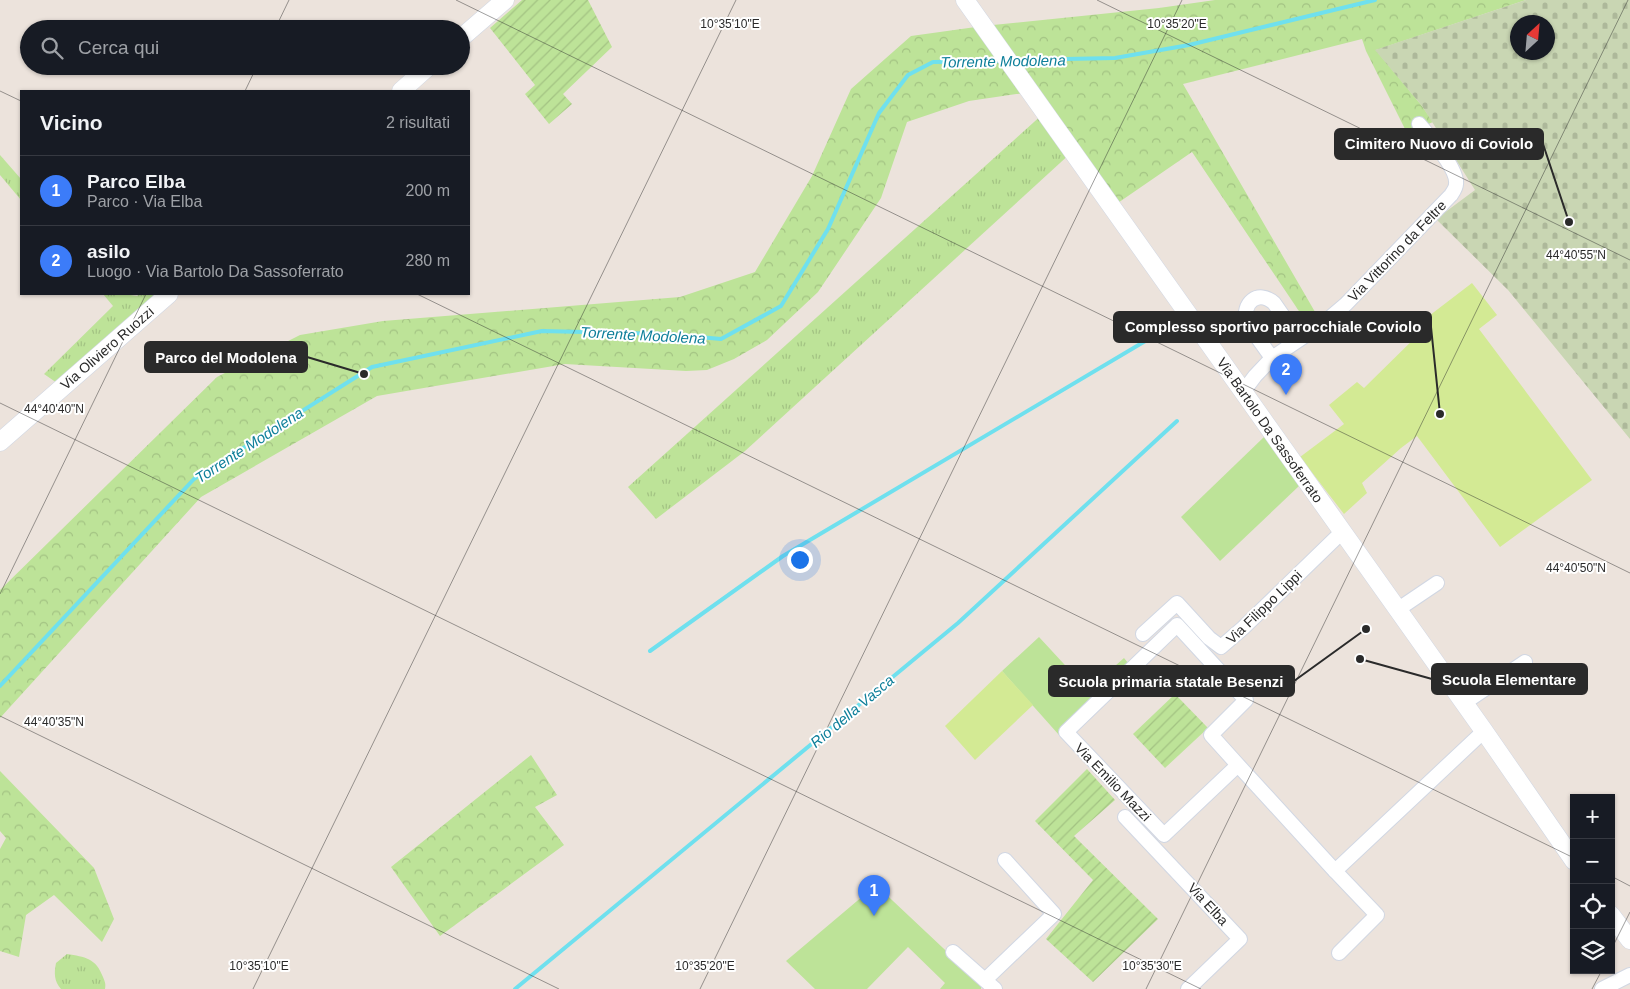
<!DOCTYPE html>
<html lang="it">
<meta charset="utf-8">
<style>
:root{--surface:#171b24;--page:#242831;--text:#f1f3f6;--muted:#9ea1a6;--line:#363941;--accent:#3c7cf9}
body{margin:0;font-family:Helvetica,sans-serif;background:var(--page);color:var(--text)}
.controls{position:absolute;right:15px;bottom:15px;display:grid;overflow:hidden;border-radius:0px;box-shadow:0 1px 4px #0004}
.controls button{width:45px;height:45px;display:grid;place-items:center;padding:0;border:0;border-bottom:1px solid var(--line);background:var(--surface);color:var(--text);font:25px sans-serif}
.compass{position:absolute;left:1510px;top:15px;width:45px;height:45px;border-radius:50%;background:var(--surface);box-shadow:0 1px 4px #0004;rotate:26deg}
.you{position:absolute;left:799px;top:559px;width:18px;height:18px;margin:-12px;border:4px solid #fff;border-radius:50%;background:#1a73e8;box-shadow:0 0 0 8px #1a73e833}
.badge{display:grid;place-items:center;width:32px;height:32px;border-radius:50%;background:var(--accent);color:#fff;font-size:16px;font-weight:700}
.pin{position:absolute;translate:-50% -41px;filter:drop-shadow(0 1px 2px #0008)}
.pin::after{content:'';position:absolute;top:26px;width:18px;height:15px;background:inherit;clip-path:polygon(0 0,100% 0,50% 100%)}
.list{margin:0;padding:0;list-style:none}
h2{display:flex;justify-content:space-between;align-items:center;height:65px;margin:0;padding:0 20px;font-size:21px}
h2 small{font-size:16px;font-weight:400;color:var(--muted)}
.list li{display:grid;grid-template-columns:32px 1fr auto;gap:15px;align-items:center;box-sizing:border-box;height:70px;padding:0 20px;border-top:1px solid var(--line)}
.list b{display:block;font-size:19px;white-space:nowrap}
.list p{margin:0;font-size:16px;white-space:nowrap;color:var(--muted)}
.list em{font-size:16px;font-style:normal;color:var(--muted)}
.icon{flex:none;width:28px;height:28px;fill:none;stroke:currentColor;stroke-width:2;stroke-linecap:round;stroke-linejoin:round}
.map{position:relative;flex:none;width:1630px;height:989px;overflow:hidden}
.search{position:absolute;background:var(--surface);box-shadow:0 1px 4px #0004;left:20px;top:20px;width:450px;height:55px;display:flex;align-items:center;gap:12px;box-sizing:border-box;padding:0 18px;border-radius:28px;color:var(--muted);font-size:19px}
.panel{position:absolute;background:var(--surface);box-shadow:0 1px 4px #0004;left:20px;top:90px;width:450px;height:205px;border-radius:0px}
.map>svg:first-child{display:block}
.grass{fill:url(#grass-tufts)}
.forest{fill:url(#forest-crowns)}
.cemetery{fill:url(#cemetery-stones);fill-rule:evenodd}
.park{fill:#bde398}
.garden{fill:url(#garden-furrows)}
.pitch{fill:#d3ea94}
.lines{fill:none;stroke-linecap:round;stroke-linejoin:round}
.stream{stroke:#6fe0ee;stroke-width:4}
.minor-casing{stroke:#d1d7e3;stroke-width:16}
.tertiary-casing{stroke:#d1d7e3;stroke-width:19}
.minor{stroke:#fff;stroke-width:14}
.tertiary{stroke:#fff;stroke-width:18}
.ticks{fill:none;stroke:#2a2a2a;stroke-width:1;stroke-opacity:0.45}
.labels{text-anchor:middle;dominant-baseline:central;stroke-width:4;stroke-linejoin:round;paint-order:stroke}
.street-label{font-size:14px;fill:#2a2a2a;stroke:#fff}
.water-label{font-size:15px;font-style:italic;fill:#0e7f9a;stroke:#fff}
.ticks-label{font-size:12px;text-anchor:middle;fill:#2a2a2a;stroke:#fff;stroke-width:4;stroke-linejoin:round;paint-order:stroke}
.leader{fill:none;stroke:#2a2a2a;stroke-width:2}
.callout-dot{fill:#2a2a2a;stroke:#fff;stroke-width:2}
.callout{fill:#2a2a2a;stroke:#2a2a2a;stroke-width:2}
.callout-label{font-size:15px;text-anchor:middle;font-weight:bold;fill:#fff}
</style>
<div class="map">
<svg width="1630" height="989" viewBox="0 0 1630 989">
<defs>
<pattern id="grass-tufts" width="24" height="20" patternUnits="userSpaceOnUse" patternTransform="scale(1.25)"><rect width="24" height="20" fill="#bde398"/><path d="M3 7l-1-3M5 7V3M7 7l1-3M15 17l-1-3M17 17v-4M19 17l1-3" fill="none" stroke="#a3c383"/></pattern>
<pattern id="forest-crowns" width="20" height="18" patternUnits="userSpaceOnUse" patternTransform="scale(1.25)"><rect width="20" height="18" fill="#bde398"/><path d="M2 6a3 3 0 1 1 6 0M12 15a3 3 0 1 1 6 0" fill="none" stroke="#a3c383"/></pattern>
<pattern id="cemetery-stones" width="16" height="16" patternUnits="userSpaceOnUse" patternTransform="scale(1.25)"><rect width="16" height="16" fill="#c9d6b3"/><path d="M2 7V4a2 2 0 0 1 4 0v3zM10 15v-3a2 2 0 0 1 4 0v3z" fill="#adb89a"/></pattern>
<pattern id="garden-furrows" width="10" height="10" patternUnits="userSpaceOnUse" patternTransform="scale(1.25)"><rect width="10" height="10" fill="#bde398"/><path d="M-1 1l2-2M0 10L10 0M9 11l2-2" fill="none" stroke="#a3c383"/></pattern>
</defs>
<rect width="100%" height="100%" fill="#ece3dc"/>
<g class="grass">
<polygon points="1044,113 1072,152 745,451 656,519 628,487"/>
<polygon points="0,155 21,179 21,200 0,175"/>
<polygon points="103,294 124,294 137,296 140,294 158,294 57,383 44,374 113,306"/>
<path d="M67 954C85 957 96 958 103 977 105 982 106 984 105 989H61C54 981 54 973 56 963Z"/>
</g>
<g class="forest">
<polygon points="1215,0 1526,0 1376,50 1422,106 1433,122 1407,133 1366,51 1362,39 1183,84 1322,324 1313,332 1192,152 1112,207 1024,93 969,101 907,122 881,198 818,292 767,340 734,359 707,370 686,371 565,364 377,396 201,497 0,718 0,590 217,377 300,335 383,321 680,297 755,272 812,176 851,89 911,36 983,26 1159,8"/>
<polygon points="531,755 557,795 535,807 564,845 440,936 391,867"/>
<polygon points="0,771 94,868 114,919 102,942 54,895 26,915 19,957 0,951 0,849 6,838 0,831"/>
</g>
<path class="cemetery" d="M1526 0H1630V439L1508 290 1436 219 1475 190 1422 106 1375 50ZM1518 22H1548V52H1518Z"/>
<g class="park">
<polygon points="1264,437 1299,486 1220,561 1181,517"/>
<polygon points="1039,637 1088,690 1124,658 1132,668 1066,732 1059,735 1002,671"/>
<polygon points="876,885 976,979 981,985 981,989 940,989 945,983 908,947 867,989 815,989 786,961"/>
</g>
<g class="garden">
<polygon points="522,0 588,0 612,47 563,94 572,104 549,124 525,94 535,85 490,28"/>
<polygon points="1175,694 1208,728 1165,768 1133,734"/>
<polygon points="1087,769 1115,800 1074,836 1158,919 1093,982 1046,939 1093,880 1035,821"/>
</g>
<g class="pitch">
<polygon points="1472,283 1497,315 1479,329 1592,480 1500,547 1417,436 1401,448 1362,483 1367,493 1344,514 1300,457 1344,424 1329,405 1357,382 1364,388 1425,328 1421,322"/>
<polygon points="1002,671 1033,705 975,760 945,726"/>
</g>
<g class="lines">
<g class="stream">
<polyline points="1014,60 1115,58 1189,45 1375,0"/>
<polyline points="650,651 783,556 1179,321"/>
<polyline points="0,686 194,479 372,367 542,331 666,334 721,339 781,306 828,229 879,113 908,75 933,62 1002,61"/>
<polyline points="515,989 958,623 1177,421"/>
</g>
<defs>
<g id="minor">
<path d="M1272 358 1247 323C1241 303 1258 289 1274 303L1299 339"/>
<path d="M1243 392 1255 376 1272 358 1306 335 1313 332 1346 304 1451 195C1453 192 1456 188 1456 184 1458 169 1429 136 1419 124"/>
<polyline points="1397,610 1437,583"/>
<polyline points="1143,634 1177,603 1209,638 1221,647 1243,628 1342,532"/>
<polyline points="1464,703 1525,662"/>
<polyline points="1238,765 1211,735 1246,700 1177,625 1066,732 1164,835 1238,765 1335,871 1484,731"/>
<polyline points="1125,817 1240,939 1188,989"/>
<polyline points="1335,871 1377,915 1339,953"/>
<polyline points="953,952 995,989"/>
<polyline points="985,980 1054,914 1005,860"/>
<polyline points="1602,989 1630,975"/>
</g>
<g id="tertiary">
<polyline points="965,0 1484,731 1574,861"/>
<polyline points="461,38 505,0"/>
<polyline points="401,91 429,66"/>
<polyline points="0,442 169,294"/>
<polyline points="1611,915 1630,940"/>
</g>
</defs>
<use href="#minor" class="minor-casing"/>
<use href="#tertiary" class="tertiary-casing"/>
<use href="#minor" class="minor"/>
<use href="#tertiary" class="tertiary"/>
</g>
<path class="ticks" d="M456 0 1630 573M1097 0 1630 260M275 29 289 0M0 91 21 101M245 91 257 66M417 294 1574 858M0 403 1201 989M0 594 146 294M0 716 559 989M1611 876 1630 886M1611 950 1630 912M253 989 736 0M700 989 1182 0M1146 989 1628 0M1592 989 1602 970"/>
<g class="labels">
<g class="street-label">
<text transform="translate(1397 251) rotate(-46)">Via Vittorino da Feltre</text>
<text transform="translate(107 348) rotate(-41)">Via Oliviero Ruozzi</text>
<text transform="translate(1270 430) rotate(55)">Via Bartolo Da Sassoferrato</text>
<text transform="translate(1264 607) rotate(-44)">Via Filippo Lippi</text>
<text transform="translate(1113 782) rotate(46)">Via Emilio Mazzi</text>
<text transform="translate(1208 904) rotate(47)">Via Elba</text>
</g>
<g class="water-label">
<text transform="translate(1003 61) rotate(-1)">Torrente Modolena</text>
<text transform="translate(643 335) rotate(3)">Torrente Modolena</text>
<text transform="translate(249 445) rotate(-33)">Torrente Modolena</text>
<text transform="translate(852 711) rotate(-40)">Rio della Vasca</text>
</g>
</g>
<g class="ticks-label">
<text x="730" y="28">10°35'10"E</text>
<text x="1177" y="28">10°35'20"E</text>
<text x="1576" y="259">44°40'55"N</text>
<text x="54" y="413">44°40'40"N</text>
<text x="1576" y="572">44°40'50"N</text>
<text x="54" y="726">44°40'35"N</text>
<text x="259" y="970">10°35'10"E</text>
<text x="705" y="970">10°35'20"E</text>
<text x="1152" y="970">10°35'30"E</text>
</g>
<path class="leader" d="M1569 222L1543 144M1440 414L1431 327M364 374L307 357M1360 659L1432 679M1366 629L1294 681"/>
<g class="callout-dot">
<circle cx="1569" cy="222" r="5"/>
<circle cx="1440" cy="414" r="5"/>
<circle cx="364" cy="374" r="5"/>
<circle cx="1360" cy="659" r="5"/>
<circle cx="1366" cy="629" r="5"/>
</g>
<g class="callout">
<rect x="1335" y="129" width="208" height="30" rx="5"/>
<rect x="1114" y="312" width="317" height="30" rx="5"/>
<rect x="145" y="342" width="162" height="30" rx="5"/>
<rect x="1432" y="664" width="155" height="30" rx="5"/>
<rect x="1049" y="666" width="245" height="30" rx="5"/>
</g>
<g class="callout-label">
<text x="1439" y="149">Cimitero Nuovo di Coviolo</text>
<text x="1273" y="332">Complesso sportivo parrocchiale Coviolo</text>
<text x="226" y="363">Parco del Modolena</text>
<text x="1509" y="685">Scuola Elementare</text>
<text x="1171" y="687">Scuola primaria statale Besenzi</text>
</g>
</svg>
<div class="controls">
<button>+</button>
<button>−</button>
<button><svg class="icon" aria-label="locate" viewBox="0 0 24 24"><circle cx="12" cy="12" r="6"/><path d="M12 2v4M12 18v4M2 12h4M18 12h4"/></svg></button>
<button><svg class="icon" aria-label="layers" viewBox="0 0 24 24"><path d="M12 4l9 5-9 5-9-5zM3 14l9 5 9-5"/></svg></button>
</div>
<svg class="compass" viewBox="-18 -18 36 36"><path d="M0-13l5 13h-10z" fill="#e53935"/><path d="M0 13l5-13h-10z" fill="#9ea1a6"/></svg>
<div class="you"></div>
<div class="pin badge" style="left:874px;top:916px">1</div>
<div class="pin badge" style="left:1286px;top:395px">2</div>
<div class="search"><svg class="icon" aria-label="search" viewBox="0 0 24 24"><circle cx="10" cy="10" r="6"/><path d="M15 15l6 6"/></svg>Cerca qui</div>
<section class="panel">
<h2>Vicino<small>2 risultati</small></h2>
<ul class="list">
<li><span class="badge">1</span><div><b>Parco Elba</b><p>Parco · Via Elba</p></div><em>200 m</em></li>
<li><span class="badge">2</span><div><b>asilo</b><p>Luogo · Via Bartolo Da Sassoferrato</p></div><em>280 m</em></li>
</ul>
</section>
</div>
